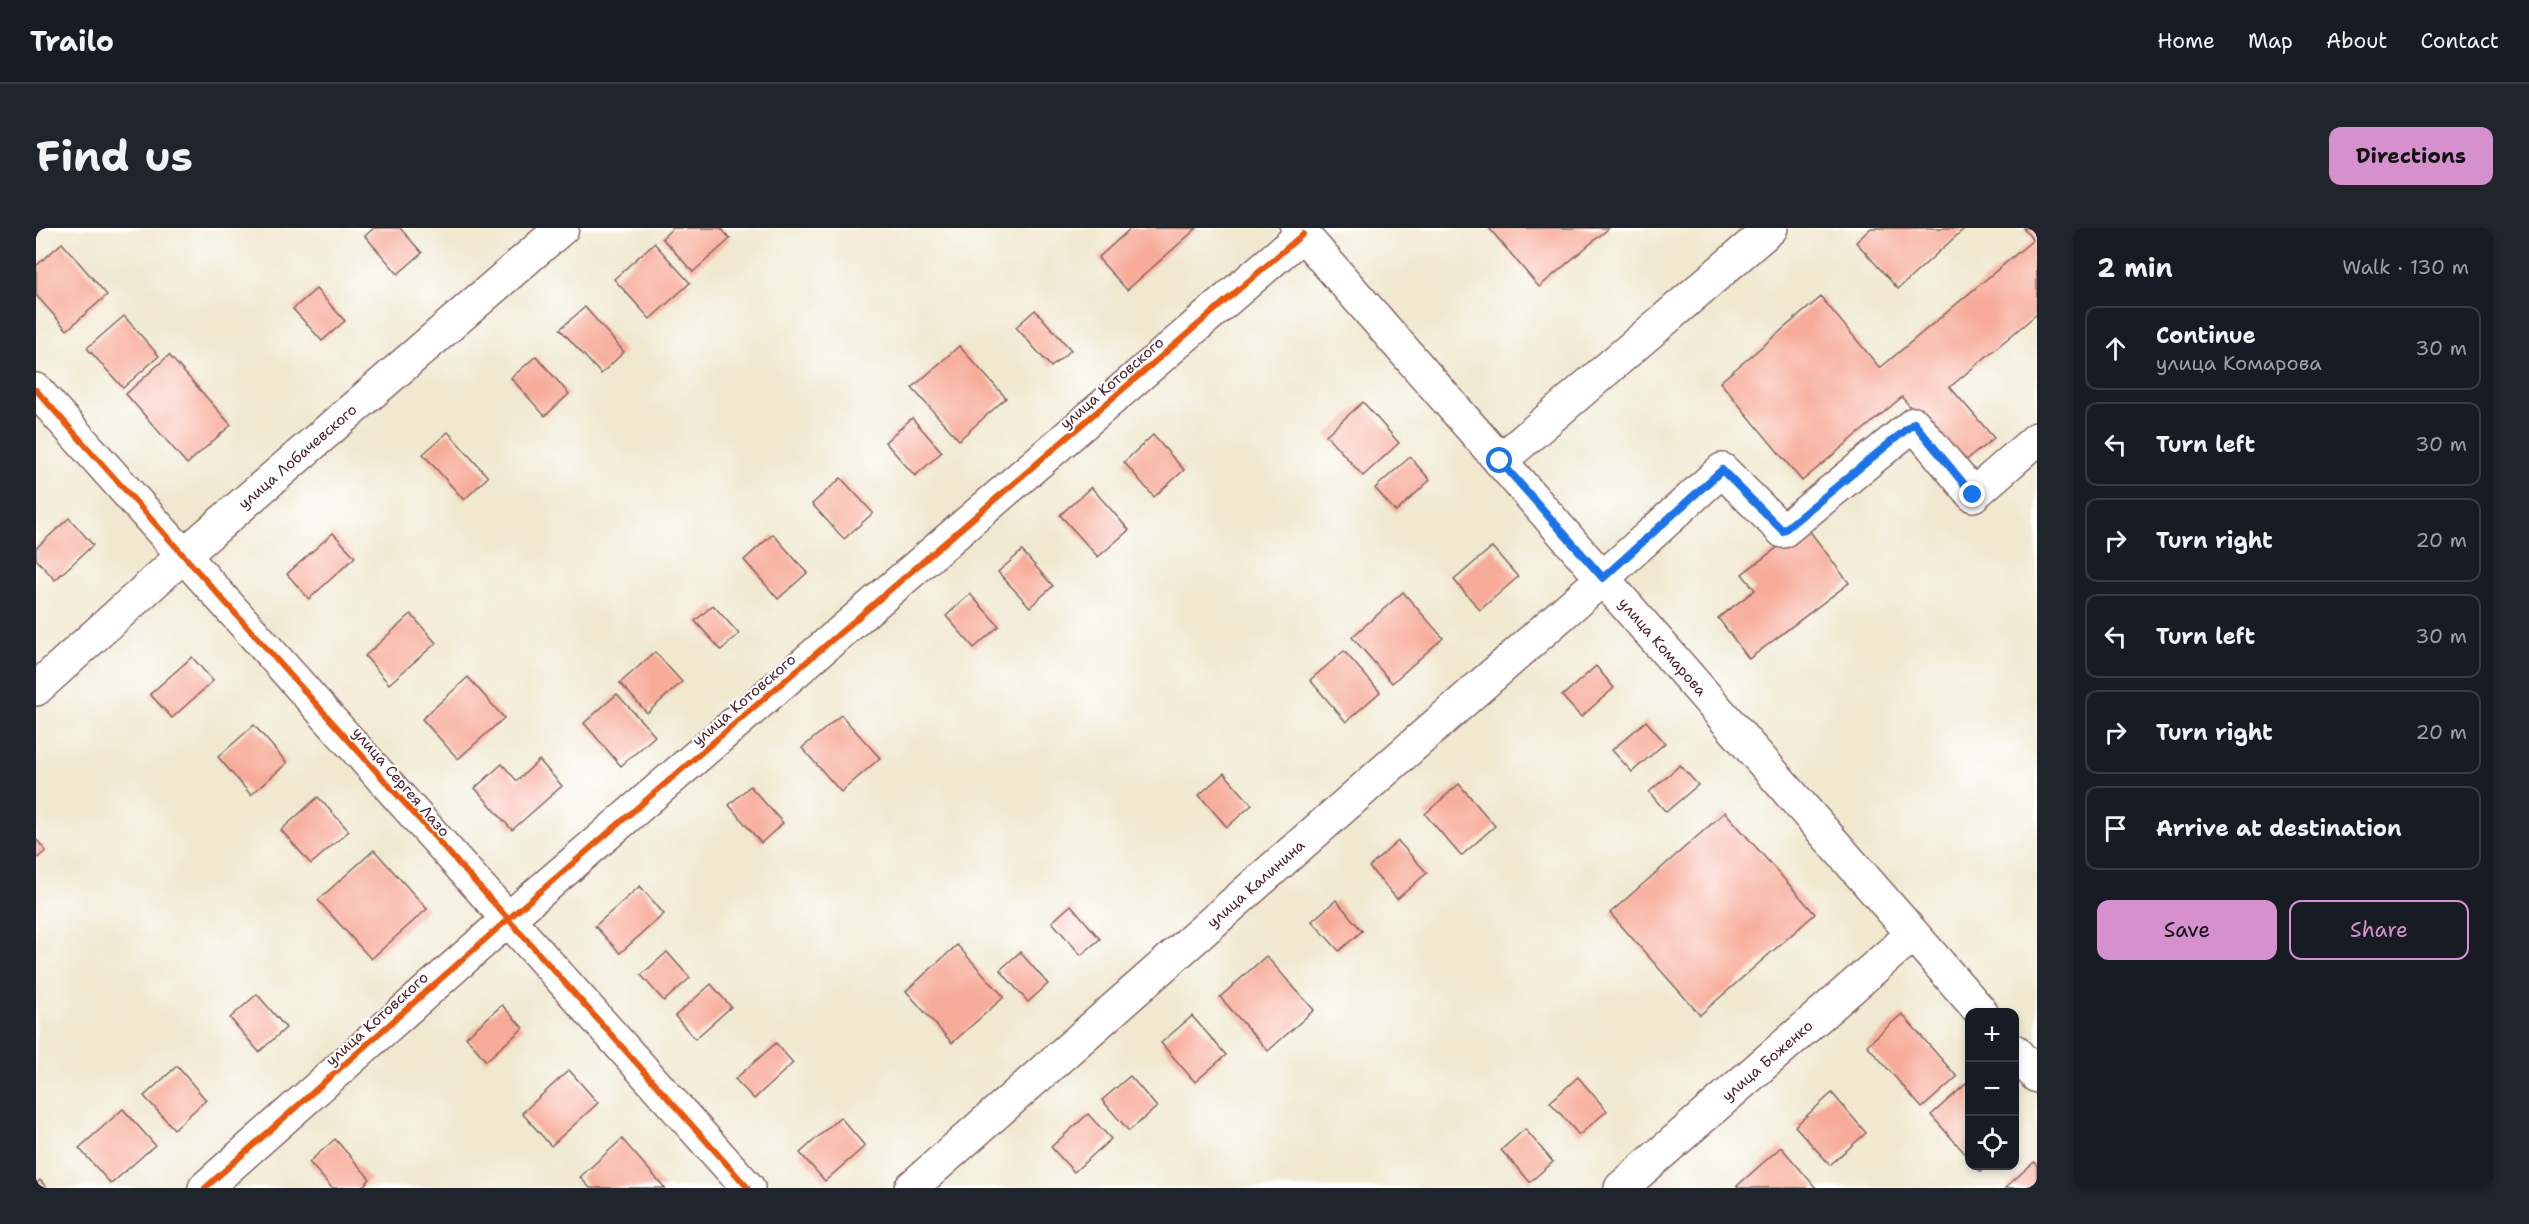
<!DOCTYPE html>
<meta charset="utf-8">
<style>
:root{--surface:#171b24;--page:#20242c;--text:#f1f3f6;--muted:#9ea1a6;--line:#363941;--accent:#d690ce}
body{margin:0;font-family:"Shantell Sans",sans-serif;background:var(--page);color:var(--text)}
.controls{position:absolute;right:18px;bottom:18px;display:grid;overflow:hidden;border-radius:12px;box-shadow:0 3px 9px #0003}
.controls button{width:54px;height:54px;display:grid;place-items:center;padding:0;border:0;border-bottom:2px solid var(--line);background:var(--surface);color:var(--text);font:30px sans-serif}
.stop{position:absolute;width:18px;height:18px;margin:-14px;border:4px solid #1a73e8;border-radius:50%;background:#fff}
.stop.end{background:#1a73e8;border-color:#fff;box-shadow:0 2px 6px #0008}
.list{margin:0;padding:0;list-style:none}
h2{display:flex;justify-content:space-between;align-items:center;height:78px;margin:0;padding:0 24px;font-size:26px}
h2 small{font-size:20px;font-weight:400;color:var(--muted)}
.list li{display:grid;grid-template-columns:39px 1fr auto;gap:18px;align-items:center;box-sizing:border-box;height:84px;margin:0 12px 12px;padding:0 12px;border:2px solid var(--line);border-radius:12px}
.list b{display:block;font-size:22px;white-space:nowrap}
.list p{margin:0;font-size:20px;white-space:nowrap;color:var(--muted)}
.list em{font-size:20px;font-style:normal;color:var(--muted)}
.actions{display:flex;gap:12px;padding:18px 24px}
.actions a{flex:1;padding:14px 0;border:2px solid var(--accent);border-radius:12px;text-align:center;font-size:21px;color:var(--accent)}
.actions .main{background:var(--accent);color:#111}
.icon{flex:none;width:33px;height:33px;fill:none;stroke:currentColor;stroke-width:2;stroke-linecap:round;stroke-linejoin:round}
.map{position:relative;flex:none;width:2001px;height:960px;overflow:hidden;border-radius:12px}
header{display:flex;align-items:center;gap:36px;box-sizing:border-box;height:84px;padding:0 30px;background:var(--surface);border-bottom:2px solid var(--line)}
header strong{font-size:28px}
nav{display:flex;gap:33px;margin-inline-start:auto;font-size:21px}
.intro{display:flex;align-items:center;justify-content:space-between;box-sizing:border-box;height:144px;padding:0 36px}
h1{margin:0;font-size:42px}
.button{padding:15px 27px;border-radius:12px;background:var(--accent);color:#111;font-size:21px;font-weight:700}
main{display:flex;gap:36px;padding:0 36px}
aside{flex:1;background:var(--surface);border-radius:12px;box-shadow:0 3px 9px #0003}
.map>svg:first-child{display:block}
.building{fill:#f7ab99}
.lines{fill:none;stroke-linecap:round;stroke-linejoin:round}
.minor-casing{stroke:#846564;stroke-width:36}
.major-casing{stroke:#846564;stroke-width:36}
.minor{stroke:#fff;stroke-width:33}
.major{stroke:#fff;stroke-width:33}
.cycleway-casing{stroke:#fff;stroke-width:10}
.cycleway{stroke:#e8590c;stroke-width:6}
.route{stroke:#1a73e8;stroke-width:8}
.labels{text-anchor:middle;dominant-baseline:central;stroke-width:4.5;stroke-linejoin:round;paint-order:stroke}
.street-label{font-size:15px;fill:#4a1f2b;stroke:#fff}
</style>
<header>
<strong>Trailo</strong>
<nav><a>Home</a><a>Map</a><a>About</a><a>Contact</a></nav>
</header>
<div class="intro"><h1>Find us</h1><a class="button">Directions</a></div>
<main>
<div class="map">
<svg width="2001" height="960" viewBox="0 0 2001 960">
<rect width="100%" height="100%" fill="#fff"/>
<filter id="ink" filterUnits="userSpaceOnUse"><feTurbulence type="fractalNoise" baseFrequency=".0167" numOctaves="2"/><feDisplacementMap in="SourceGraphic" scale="12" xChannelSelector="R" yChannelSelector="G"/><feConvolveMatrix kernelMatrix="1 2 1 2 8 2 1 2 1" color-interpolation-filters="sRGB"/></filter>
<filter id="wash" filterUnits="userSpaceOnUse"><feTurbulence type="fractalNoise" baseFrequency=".008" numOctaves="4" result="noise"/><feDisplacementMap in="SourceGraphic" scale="24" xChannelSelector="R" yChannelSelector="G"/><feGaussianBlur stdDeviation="1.35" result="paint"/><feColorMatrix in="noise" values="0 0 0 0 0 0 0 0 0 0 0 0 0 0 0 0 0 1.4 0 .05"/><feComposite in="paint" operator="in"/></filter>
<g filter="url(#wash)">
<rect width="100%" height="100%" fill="#f0e8cf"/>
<g id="blocks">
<g class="building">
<polygon points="338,0 364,0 386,25 362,46 329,8"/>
<polygon points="637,0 685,0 694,11 657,44 626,10"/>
<polygon points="1095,0 1161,0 1091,62 1062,30"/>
<polygon points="1453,0 1573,0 1503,59"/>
<polygon points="1835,0 1929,0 1862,61 1820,14"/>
<polygon points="1987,0 2001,0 2001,86 1914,159 1958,210 1923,238 1866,169 1766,253 1684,154 1785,69 1844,140 1997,12"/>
<polygon points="26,15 71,67 31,102 0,67 0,38"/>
<polygon points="618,15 654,55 614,91 578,51"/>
<polygon points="280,61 309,93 286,113 257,81"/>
<polygon points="549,79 588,124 565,146 524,101"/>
<polygon points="999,82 1035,122 1015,139 980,99"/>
<polygon points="88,88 123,128 87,160 51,120"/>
<polygon points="923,118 970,170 923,212 876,160"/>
<polygon points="133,127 195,197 151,236 90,166"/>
<polygon points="500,128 533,166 509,188 475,150"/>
<polygon points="1327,174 1363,215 1327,248 1290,207"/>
<polygon points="876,190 906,224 879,248 849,214"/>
<polygon points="412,204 452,249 428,272 387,226"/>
<polygon points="1117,207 1148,242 1118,269 1088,234"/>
<polygon points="1374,229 1394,252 1360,284 1339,260"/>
<polygon points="805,250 837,285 808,311 776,276"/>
<polygon points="1055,259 1093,302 1062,329 1024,287"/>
<polygon points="33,290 57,317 19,352 0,331 0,320"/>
<polygon points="1770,298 1813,355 1713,431 1682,390 1719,362 1706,346"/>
<polygon points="297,305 319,329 273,371 251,346"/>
<polygon points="737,306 771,345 742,371 708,332"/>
<polygon points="1456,319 1482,349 1444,382 1418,352"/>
<polygon points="986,323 1017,358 994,379 962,344"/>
<polygon points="1367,364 1407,410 1356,455 1316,409"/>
<polygon points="934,366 963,398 938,420 910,388"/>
<polygon points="677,377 703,406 685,422 659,393"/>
<polygon points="375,386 400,415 353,456 329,428"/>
<polygon points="1308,423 1344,464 1310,494 1274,452"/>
<polygon points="619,424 646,454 611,485 584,455"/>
<polygon points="156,429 177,453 136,490 114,466"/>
<polygon points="1560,438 1578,460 1545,489 1526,468"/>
<polygon points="432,449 468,490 422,531 386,491"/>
<polygon points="581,466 619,508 585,538 548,495"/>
<polygon points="805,487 844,530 805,564 766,520"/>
<polygon points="1610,493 1629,515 1596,544 1576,522"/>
<polygon points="218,497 251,535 215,567 182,529"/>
<polygon points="503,532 526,558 476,602 439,560 466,536 481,553"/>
<polygon points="1644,537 1662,557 1630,584 1613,564"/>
<polygon points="1188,545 1216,577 1191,599 1163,567"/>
<polygon points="1423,556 1459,598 1425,628 1389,586"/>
<polygon points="714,558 747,595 725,615 693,577"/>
<polygon points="282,569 313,603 275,636 245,602"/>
<polygon points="1689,584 1779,686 1664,787 1574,685"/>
<polygon points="0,611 10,623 0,631"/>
<polygon points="1362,613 1391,645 1361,671 1333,639"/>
<polygon points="338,622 391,681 335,731 282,672"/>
<polygon points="604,658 628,686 584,725 559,698"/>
<polygon points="1300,672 1326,703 1303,723 1276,693"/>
<polygon points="1035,677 1064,711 1045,727 1016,694"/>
<polygon points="921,717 968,769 916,815 870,763"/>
<polygon points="631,724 654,750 628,773 605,747"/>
<polygon points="984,724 1012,756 992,774 964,742"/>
<polygon points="1230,728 1278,782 1232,823 1184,769"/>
<polygon points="675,756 695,779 659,811 639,788"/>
<polygon points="221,766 250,800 223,824 194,790"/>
<polygon points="466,777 487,800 450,833 430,809"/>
<polygon points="1866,786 1921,849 1886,880 1831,817"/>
<polygon points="1156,788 1190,827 1159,854 1125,815"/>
<polygon points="740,815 757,835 718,871 699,851"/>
<polygon points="141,838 170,872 138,901 108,868"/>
<polygon points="533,842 562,875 515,918 486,885"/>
<polygon points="1094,848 1121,879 1093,903 1066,872"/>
<polygon points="1542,849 1571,883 1543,907 1514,874"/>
<polygon points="1930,856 1934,859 1934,931 1895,887"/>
<polygon points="1796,865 1830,905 1794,937 1759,898"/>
<polygon points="87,881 119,917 75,956 43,920"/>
<polygon points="1052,886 1075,911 1038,944 1015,919"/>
<polygon points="804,889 829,918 789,953 764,925"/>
<polygon points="1489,901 1517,934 1494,954 1465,922"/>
<polygon points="299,911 334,951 325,960 296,960 273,934"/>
<polygon points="586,911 629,960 554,960 544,949"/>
<polygon points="1745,919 1780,960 1704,960 1701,958"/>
<polygon points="1998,934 2001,938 2001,960 1969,960"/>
<polygon points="1939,938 1952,938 1945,944"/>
<polygon points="4,952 11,960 0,960 0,956"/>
</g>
</g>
</g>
<g filter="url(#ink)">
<use href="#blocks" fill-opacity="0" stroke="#846564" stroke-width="1.5"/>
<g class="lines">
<defs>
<g id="minor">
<polyline points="0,162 712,960"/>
<polyline points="1464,233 1735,0"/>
<path id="s1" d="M0 461 148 327 526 0"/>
<polyline points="169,960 471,692 1267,6"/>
<path id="s2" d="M875 960 1567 350 1686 242 1747 303 1878 196 1937 267 2001 211"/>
<path id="s3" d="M1585 960 1876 707"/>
</g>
<g id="major">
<path id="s4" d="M1261 0 1945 784"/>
<polyline points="1978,823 2001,848"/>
</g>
</defs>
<use href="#minor" class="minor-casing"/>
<use href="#major" class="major-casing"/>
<use href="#minor" class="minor"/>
<use href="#major" class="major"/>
<defs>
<g id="cycleway">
<polyline points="0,162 712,960"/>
<polyline points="169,960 471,692 1267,6"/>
</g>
</defs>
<use href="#cycleway" class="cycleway-casing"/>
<use href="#cycleway" class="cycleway"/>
</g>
</g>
<g class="lines" filter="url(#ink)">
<polyline class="route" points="1464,233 1567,350 1686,242 1747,303 1878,195 1937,267"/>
</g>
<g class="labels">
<g class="street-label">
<text transform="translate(1076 155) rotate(-41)">улица Котовского</text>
<text stroke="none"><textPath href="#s1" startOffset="350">улица Лобачевского</textPath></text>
<text stroke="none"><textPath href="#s4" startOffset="556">улица Комарова</textPath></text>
<text transform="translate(708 472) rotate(-41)">улица Котовского</text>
<text transform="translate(365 554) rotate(49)">улица Сергея Лазо</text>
<text stroke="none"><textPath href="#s2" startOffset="460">улица Калинина</textPath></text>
<text transform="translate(341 791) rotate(-42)">улица Котовского</text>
<text stroke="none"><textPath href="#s3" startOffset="194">улица Боженко</textPath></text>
</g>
</g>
</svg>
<div class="controls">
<button>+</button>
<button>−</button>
<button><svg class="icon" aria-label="locate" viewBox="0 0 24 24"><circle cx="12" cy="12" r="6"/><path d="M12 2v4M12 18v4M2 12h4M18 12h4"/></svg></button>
</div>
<div class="stop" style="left:1464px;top:233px"></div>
<div class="stop end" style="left:1937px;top:267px"></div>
</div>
<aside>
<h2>2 min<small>Walk · 130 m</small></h2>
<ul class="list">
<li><svg class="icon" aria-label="ahead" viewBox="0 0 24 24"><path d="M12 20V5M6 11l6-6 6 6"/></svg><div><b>Continue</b><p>улица Комарова</p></div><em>30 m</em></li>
<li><svg class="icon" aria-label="left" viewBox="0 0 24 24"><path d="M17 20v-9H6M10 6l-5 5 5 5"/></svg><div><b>Turn left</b></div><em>30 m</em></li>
<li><svg class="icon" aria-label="right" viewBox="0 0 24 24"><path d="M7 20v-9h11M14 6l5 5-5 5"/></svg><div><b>Turn right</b></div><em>20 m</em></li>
<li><svg class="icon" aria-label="left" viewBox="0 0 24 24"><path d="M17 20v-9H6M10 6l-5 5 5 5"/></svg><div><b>Turn left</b></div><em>30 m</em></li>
<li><svg class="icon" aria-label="right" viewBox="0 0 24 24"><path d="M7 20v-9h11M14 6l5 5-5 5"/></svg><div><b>Turn right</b></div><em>20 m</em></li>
<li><svg class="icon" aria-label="arrive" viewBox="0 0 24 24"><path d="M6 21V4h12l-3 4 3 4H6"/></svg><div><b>Arrive at destination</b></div></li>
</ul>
<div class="actions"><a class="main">Save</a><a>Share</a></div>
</aside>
</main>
